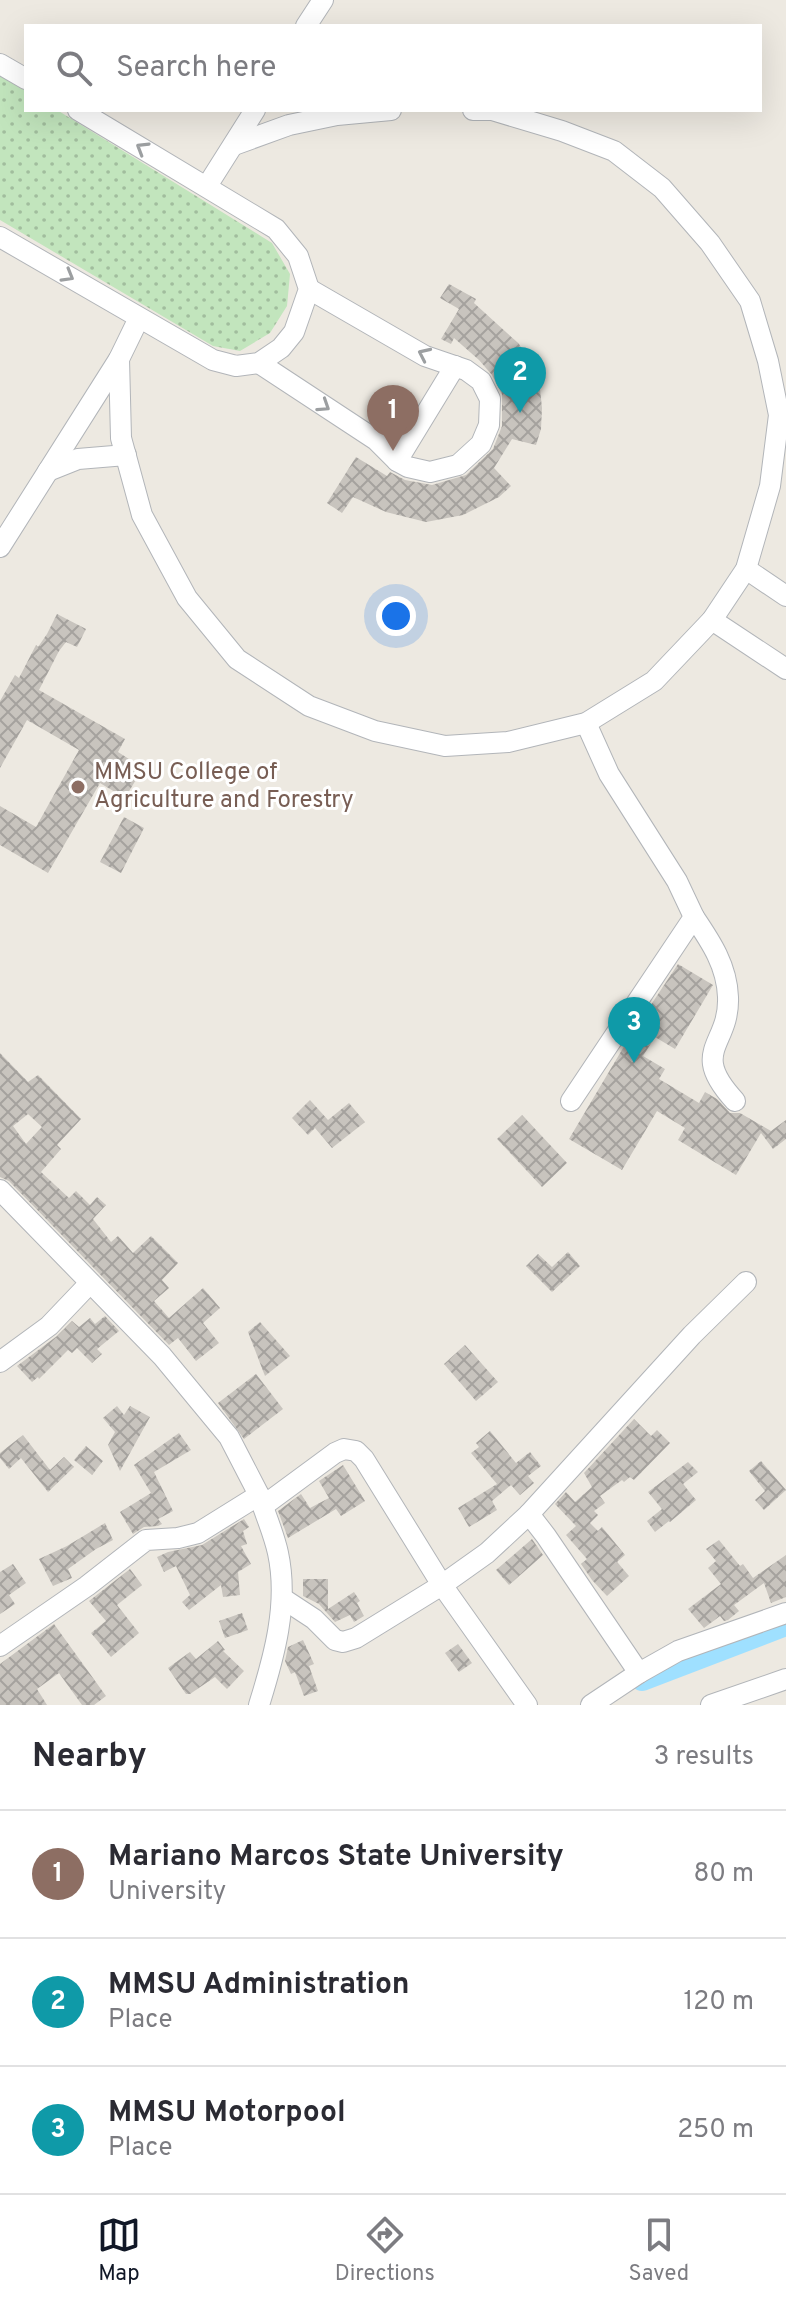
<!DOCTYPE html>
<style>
:root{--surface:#fff;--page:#f7f7f7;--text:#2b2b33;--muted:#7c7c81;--line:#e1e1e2;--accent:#111827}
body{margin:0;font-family:Overpass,sans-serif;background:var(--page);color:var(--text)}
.you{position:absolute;left:396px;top:616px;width:28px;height:28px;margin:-20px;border:6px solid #fff;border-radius:50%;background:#1a73e8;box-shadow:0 0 0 12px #1a73e833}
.badge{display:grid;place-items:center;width:52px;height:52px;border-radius:50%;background:var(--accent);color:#fff;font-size:26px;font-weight:700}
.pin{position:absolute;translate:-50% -66px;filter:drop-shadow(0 2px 4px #0008)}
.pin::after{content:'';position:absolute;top:42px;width:28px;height:24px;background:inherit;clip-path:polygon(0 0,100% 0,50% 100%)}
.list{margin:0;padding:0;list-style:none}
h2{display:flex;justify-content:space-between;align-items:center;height:104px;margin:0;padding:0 32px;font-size:34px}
h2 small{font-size:26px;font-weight:400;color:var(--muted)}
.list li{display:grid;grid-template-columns:52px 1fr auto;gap:24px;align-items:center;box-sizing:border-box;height:128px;padding:0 32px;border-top:2px solid var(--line)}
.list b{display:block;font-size:30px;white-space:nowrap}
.list p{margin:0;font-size:26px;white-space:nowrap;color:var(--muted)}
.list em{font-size:26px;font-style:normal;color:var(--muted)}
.icon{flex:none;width:44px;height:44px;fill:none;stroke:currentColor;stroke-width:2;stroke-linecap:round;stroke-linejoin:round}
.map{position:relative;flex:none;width:786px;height:1705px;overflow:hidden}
.search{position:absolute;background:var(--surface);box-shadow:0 8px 32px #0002;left:24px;right:24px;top:24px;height:88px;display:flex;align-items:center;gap:20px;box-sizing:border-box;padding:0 28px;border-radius:0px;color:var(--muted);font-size:30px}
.sheet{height:488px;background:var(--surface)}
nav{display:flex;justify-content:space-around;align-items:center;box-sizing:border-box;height:112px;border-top:2px solid var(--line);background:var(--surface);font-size:22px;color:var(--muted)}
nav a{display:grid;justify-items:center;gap:4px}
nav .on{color:var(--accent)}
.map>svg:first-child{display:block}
.grass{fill:url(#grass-dots)}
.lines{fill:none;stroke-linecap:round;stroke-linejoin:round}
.river{stroke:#9fe0ff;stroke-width:24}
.building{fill:url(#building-cross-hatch);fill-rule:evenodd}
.minor-casing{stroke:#b2b5b9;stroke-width:22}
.minor{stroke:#fff;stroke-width:20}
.oneway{stroke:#9c9fa1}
.education-dot{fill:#8d6e63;stroke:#fff;stroke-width:3}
.labels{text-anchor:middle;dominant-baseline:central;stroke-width:6;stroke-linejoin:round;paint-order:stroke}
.education-label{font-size:24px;fill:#785e54;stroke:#fff;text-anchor:start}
</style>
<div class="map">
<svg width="786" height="1705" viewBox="0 0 786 1705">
<defs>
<pattern id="grass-dots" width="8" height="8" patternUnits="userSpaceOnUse" patternTransform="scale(2)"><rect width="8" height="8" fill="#c2e5bd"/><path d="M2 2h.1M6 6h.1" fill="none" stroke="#a1bd9d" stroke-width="1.8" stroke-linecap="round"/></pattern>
<pattern id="building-cross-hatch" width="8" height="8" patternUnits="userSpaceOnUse" patternTransform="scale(2)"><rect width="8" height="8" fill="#c8c4be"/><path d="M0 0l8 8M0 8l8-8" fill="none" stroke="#a5a29e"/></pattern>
</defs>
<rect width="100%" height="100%" fill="#ede9e1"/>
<polygon class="grass" points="0,75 26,91 26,110 57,110 272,243 290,274 287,306 270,333 240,351 213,346 0,220"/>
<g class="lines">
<polyline class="river" points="642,1679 786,1624"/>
</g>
<g class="building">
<polygon points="449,284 476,299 474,303 519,344 532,366 540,389 542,408 541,429 536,445 512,439 494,468 511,486 499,497 463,515 426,522 386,512 353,497 342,513 327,503 356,457 387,476 390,472 405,480 432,485 466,475 493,449 502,426 502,394 492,375 479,360 454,338 451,344 441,339 459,309 440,298"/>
<polygon points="57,614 86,629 77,647 66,642 59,651 39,690 125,739 118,752 143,768 125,798 100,783 48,873 0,845 0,806 36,827 79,750 27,720 0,768 0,701 15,675 19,678 36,645 38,647 47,634"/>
<polygon points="124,817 144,828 121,873 100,862"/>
<polygon points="678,964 713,985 675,1049 655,1037 643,1056 665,1069 659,1079 699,1103 705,1092 717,1099 730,1113 740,1113 771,1131 786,1120 786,1139 773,1149 761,1133 736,1175 678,1140 685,1128 657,1111 622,1170 569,1139 629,1038"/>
<path d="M0 1053 28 1082 38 1075 81 1119 57 1145 61 1149 41 1172 69 1198 76 1191 90 1205 97 1197 106 1205 93 1219 111 1242 118 1236 133 1253 151 1236 178 1263 162 1280 169 1288 154 1301 169 1318 203 1288 220 1308 203 1323 219 1343 196 1361 178 1338 169 1345 9 1181 0 1177ZM28 1114 42 1127 26 1144 13 1126Z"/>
<polygon points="310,1100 328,1120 349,1103 365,1122 332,1148 315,1128 308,1135 292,1118"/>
<polygon points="522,1115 567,1163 542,1187 497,1139"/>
<polygon points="568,1252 580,1266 552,1292 526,1266 538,1254 552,1267"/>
<polygon points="105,1316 119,1331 97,1349 102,1354 92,1363 77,1348 72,1353 68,1350 39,1379 38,1377 32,1382 17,1366 57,1336 72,1321 79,1327 90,1318 95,1324"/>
<polygon points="260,1322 290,1356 265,1376 248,1332"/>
<polygon points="465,1345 498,1382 476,1401 444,1364"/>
<polygon points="256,1374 283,1409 244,1439 218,1403"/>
<polygon points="117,1406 124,1415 130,1406 150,1417 120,1471 108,1445 115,1432 103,1418"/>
<polygon points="634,1419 651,1436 657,1430 670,1443 634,1480 630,1477 624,1482 622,1480 600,1496 605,1503 594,1511 598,1515 590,1523 598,1531 602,1527 625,1555 617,1562 629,1576 607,1596 592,1580 581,1564 587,1559 566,1535 576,1526 555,1504 566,1492 575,1502 592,1487 584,1473"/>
<polygon points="490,1431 516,1463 530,1452 541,1466 528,1476 534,1483 520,1495 511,1485 492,1501 497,1510 469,1527 458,1508 497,1484 471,1453 479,1447 476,1443"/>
<polygon points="179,1433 191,1450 154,1472 173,1511 158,1519 162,1524 158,1526 144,1527 133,1534 120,1512 151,1493 134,1465"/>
<polygon points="23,1435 50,1470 64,1457 74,1467 48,1492 21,1458 9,1469 0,1458 0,1453"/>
<polygon points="86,1446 103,1461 92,1475 74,1460"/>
<polygon points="761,1461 786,1490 764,1510 755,1500 765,1491 749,1471"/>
<polygon points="688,1462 698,1472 683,1484 696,1500 670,1522 669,1521 655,1532 647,1521 662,1509 648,1492"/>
<polygon points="343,1465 365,1501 341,1516 336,1509 288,1538 278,1511 301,1494 310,1508 329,1498 319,1481"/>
<polygon points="244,1519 249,1527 243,1531 247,1544 241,1546 251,1564 238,1572 240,1595 223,1597 221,1585 189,1610 182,1602 190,1595 176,1566 164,1572 157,1557 168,1552 202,1545"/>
<polygon points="105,1523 113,1540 96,1549 68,1569 72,1578 53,1586 39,1559 67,1546"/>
<polygon points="532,1539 543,1555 509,1585 496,1570"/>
<polygon points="719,1540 740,1566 743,1564 753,1578 786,1555 786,1597 771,1603 764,1583 734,1605 739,1611 728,1620 724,1621 720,1616 704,1628 688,1609 721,1584 708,1568 716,1561 706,1549"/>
<polygon points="13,1564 26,1583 9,1595 15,1604 0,1614 0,1572"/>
<polygon points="130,1569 142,1585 117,1605 139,1633 111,1657 91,1633 106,1621 89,1601"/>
<polygon points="303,1579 328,1579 328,1609 354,1592 360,1601 357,1603 364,1616 354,1622 350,1615 335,1622 319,1604 303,1596"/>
<polygon points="242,1613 248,1630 225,1638 219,1621"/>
<polygon points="54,1624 106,1696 94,1705 82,1705 59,1673 37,1689 47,1705 0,1705 0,1664"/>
<polygon points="303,1640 314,1664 309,1666 318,1691 304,1696 295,1672 291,1674 285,1661 288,1647"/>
<polygon points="218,1641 225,1650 223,1651 244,1671 227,1689 215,1677 190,1694 186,1694 168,1668 190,1652 196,1659"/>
<polygon points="458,1644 472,1663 459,1672 445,1653"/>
</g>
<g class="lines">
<defs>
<g id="minor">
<polyline points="306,26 323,0"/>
<polyline points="0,64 26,79"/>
<polyline points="234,145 289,125 337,115 391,110"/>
<polyline points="207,186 255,110"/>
<polyline points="0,237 213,360 236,366 259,363 281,348 294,332 309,289 298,256 276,229 78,110"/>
<polyline points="119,359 121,438 142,515 187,598 237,659 309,706 375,731 445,746 508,742 586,723 654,681 712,620 746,569 770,486 779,415 768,361 750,301 710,243 662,188 614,151 562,131 492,110 473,110"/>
<polyline points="259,363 376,440 397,461 408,467 430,472 458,465 481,444 489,425 490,399 481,381 466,370 425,356 309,289"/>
<polyline points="397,461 455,366"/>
<polyline points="48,471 78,459 126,455"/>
<polyline points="0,547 119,359 139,318"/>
<polyline points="746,569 786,596"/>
<polyline points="712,620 786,669"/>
<path d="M694 917C711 942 727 966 728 997 730 1046 688 1050 735 1101"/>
<polyline points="571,1101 694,917 677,881 609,774 586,723"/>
<polyline points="0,1190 162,1356 229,1437 259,1495"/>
<polyline points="0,1362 49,1326 90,1283"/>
<polyline points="263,1506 335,1453 344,1449 356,1451 364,1459 442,1585 527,1705"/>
<polyline points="282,1598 314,1619 335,1640 343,1642 356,1638 442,1585 487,1553 529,1514"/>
<path d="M0 1646 87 1586 146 1540 178 1538 198 1533 259 1495C265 1514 274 1534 278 1553 289 1604 274 1657 259 1705"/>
<polyline points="639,1673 546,1536 529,1514 692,1335 746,1282"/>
<polyline points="591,1705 639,1673 678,1651 786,1613"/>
<polyline points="711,1705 786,1679"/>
</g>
</defs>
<use href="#minor" class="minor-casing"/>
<use href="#minor" class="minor"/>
</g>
<defs><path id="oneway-chevron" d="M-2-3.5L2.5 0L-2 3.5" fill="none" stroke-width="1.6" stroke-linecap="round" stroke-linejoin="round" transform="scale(2)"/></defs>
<g class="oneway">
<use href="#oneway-chevron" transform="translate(142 148) rotate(-149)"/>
<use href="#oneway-chevron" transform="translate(68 276) rotate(30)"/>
<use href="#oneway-chevron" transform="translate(424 354) rotate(-155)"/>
<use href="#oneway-chevron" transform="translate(324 406) rotate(33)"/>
</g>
<circle class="education-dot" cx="78" cy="787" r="8"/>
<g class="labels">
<g class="education-label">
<text x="94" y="773">MMSU College of<tspan x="94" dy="28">Agriculture and Forestry</tspan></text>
</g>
</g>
</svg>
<div class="you"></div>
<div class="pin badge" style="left:393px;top:451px;background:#8d6e63">1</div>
<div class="pin badge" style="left:520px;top:413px;background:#0f9aa8">2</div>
<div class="pin badge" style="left:634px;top:1063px;background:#0f9aa8">3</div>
<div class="search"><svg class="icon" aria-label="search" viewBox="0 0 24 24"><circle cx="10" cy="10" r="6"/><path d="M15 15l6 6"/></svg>Search here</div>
</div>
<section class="sheet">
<h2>Nearby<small>3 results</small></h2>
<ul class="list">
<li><span class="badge" style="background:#8d6e63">1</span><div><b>Mariano Marcos State University</b><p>University</p></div><em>80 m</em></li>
<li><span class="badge" style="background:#0f9aa8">2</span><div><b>MMSU Administration</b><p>Place</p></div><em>120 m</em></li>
<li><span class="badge" style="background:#0f9aa8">3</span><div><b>MMSU Motorpool</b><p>Place</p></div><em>250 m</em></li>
</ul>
</section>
<nav>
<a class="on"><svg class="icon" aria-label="map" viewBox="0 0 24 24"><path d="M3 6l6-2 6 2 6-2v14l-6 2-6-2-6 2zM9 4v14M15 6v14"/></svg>Map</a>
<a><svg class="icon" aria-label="directions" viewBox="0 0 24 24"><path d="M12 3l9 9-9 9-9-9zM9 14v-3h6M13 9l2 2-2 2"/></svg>Directions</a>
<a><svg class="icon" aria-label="saved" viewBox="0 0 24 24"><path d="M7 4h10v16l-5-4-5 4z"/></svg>Saved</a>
</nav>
